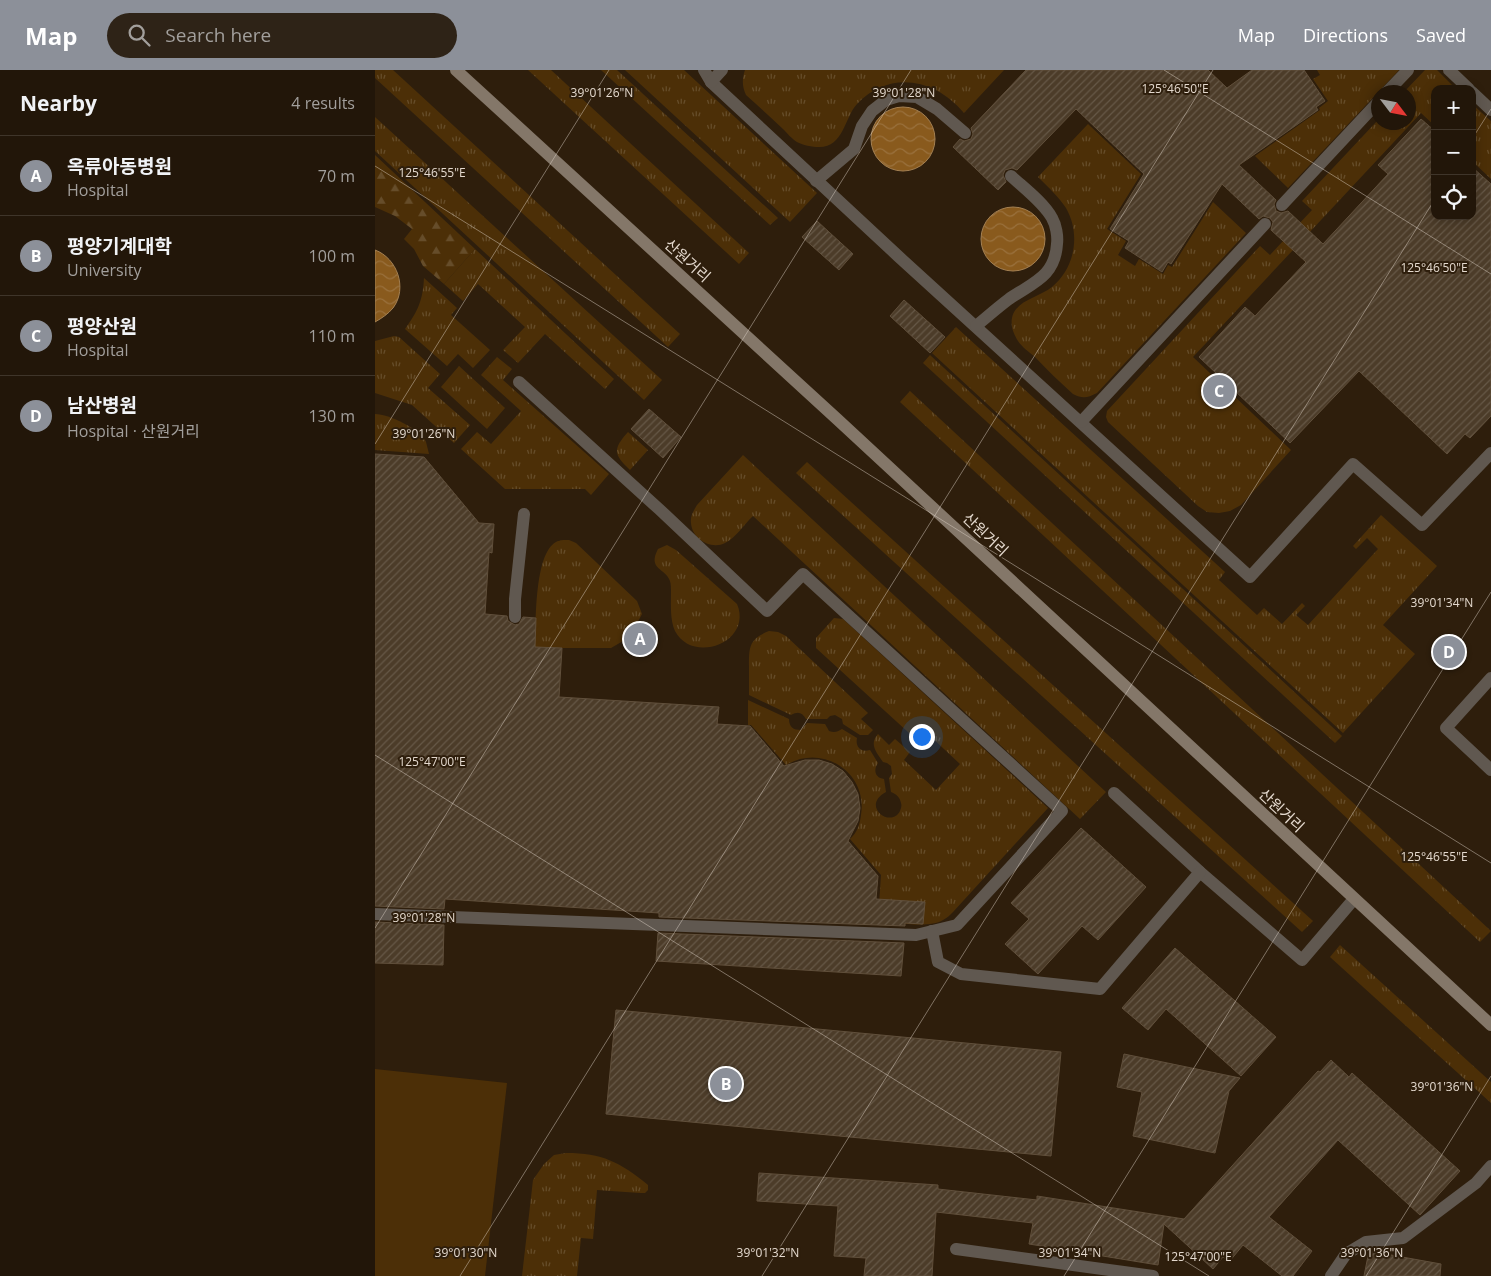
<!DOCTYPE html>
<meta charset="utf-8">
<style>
:root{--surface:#221609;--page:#2e2317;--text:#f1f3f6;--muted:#a29f9c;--line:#3f352a;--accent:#8c9099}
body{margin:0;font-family:"Open Sans","Noto Sans KR",sans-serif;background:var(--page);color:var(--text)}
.controls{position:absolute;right:15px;top:15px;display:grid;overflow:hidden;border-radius:10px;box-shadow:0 2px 12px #0003}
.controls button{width:45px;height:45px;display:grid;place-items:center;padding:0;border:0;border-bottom:1px solid var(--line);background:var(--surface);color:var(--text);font:25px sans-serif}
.compass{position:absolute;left:996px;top:15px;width:45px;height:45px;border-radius:50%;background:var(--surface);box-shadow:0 2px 12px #0003;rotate:122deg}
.you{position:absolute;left:546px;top:666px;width:18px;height:18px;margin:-12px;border:4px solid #fff;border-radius:50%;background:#1a73e8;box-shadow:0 0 0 8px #1a73e833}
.badge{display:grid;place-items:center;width:32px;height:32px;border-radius:50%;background:var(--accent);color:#fff;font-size:16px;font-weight:700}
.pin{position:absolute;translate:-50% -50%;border:2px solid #fff;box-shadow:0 1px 5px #0006}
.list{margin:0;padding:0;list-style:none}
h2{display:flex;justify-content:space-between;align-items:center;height:65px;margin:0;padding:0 20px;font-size:21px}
h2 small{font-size:16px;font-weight:400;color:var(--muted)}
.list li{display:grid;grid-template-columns:32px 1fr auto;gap:15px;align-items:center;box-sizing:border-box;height:80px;padding:0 20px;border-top:1px solid var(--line)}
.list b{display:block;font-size:19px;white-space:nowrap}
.list p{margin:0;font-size:16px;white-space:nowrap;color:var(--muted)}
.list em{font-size:16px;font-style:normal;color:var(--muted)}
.icon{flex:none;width:28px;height:28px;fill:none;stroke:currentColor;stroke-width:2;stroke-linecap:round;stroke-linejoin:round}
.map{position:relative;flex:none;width:1116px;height:1206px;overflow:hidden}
header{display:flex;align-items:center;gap:30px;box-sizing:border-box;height:70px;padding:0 25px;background:var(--accent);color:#fff}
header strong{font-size:24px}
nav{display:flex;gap:28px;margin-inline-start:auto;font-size:18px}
.search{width:350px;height:45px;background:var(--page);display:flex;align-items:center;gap:12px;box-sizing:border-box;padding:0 18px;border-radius:28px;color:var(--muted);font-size:19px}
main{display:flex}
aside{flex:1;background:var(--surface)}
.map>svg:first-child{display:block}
.grass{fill:url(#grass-tufts)}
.forest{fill:url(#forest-firs)}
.park{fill:#4c2f07}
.water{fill:url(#water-waves);stroke:#a48052}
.building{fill:url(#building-hatch);stroke:#604f3b}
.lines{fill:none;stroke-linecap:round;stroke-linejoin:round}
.service{stroke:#605850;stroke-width:12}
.minor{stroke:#605850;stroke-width:12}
.secondary{stroke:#847769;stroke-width:12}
.ticks{fill:none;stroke:#e4d9ce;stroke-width:1;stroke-opacity:0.45}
.labels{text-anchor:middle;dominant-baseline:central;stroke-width:4;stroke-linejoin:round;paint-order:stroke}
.street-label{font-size:15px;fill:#e4d9ce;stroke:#2e1e0c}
.ticks-label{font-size:12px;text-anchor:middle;fill:#e4d9ce;stroke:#2e1e0c;stroke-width:4;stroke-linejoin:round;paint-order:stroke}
</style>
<header>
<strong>Map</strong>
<div class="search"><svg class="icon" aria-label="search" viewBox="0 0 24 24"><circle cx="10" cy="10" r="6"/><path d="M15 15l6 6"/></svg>Search here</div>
<nav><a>Map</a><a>Directions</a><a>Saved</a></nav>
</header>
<main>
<aside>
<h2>Nearby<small>4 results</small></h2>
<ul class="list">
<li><span class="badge">A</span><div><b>옥류아동병원</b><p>Hospital</p></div><em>70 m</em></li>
<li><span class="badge">B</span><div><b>평양기계대학</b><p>University</p></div><em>100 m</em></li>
<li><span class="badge">C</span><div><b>평양산원</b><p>Hospital</p></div><em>110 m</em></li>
<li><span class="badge">D</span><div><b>남산병원</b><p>Hospital · 산원거리</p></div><em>130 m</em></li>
</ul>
</aside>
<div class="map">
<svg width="1116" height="1206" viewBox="0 0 1116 1206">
<defs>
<pattern id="grass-tufts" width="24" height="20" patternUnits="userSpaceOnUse" patternTransform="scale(1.25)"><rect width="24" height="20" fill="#4c2f07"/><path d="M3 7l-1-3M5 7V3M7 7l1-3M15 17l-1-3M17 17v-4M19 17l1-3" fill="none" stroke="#664d2a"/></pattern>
<pattern id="forest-firs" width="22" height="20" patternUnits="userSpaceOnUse" patternTransform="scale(1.25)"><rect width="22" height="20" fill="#4c2f07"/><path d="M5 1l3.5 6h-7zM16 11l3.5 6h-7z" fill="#664d2a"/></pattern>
<pattern id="water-waves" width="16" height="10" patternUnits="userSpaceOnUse" patternTransform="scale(1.25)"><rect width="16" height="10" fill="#895a1d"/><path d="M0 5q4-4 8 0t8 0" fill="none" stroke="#9a713d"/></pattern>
<pattern id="building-hatch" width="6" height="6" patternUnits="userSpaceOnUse" patternTransform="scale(1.25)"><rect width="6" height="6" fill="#4c3c29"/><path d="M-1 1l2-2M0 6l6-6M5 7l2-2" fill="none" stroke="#665847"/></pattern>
</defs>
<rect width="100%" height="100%" fill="#2e1e0c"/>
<g class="grass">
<polygon points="0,0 18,0 305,264 293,277 0,8"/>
<polygon points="153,0 176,0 374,183 364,194"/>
<polygon points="226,0 242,0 403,148 395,155"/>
<polygon points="250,0 309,0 442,123 415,152"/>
<path d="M370 0H629L589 43C560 8 514 0 482 34 469 48 469 77 444 77 438 77 427 75 422 72 417 69 412 63 408 59 396 47 383 36 371 25 367 16 367 9 370 0Z"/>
<polygon points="942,0 1024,0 913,118 880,86 945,40 944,38 953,31 938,9 945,5"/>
<polygon points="1050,0 1062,0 1081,19 1060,19 1060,56 1046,43 818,287 916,380 866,435 855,441 844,443 832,442 823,436 733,352 731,347 732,341 885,176 895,185 937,140 927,131 1003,50 1004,52 1034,52 1034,22 1029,22"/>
<polygon points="1097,34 1116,51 1116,109 1097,91"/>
<polygon points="0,47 287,310 269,330 0,81"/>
<path d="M713 54 766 104 732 159 751 171 743 185 760 196 764 189 788 204 793 195 797 197 838 132 871 163 722 323C712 328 708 329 698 324 685 312 672 300 660 287 654 282 647 277 643 271 641 268 638 262 637 257 633 231 662 229 677 217 700 198 706 164 691 138 684 127 673 117 663 107Z"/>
<polygon points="100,179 239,309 230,319 170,264 143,293 128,280 150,257 103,214 88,231 69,214"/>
<path d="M49 208 82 238 76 245 115 280 98 298 83 284 72 296 30 259C43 241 48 230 49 208Z"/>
<polygon points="581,257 850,502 844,510 882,545 889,538 907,554 927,533 930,536 921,545 933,555 1003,479 992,468 981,479 978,476 1006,445 1062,496 1008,555 1040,584 968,663 557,283"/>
<polygon points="19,266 24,267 65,304 53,318 95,355 79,373 37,335 0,323 0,271"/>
<polygon points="555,285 967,666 960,673 548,293"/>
<polygon points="122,287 137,299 128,310 234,404 216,425 210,419 130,419 86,379 102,362 116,374 146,341 106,305"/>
<polygon points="84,296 130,338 112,359 66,317"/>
<polygon points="535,321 1116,861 1105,872 525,332"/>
<path d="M0 344C14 344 45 359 51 372 52 376 53 380 54 384L0 380Z"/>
<path d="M253 362 273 380 255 400C238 384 238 379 253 362Z"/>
<path d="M368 385 731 722 705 749 378 446C369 454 361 468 350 473 336 480 317 469 316 453 315 446 319 440 322 435Z"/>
<polygon points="432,392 938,851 927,862 421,403"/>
<path d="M189 470H194L201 473 262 531 267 544 259 559 248 571 236 578H187L160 577C161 554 159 484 181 472 182 471 187 470 189 470Z"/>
<path d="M292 475 301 480 362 534C378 572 318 595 300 561 295 550 296 535 296 523 296 519 296 514 295 511 291 498 272 500 283 479Z"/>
<path d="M459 548 468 549 673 738 578 842C575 845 572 848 568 850 553 859 520 852 503 851L506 805 475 769C482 763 485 754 486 745 493 702 447 673 411 695L376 655H373V630L414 649C414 657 418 660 426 660L432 653 450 654 454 661C460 663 462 662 467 659L482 668C480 677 486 683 495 680L503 693C498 700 500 708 509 709L511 722C485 736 516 759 525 741 526 738 527 736 526 733 525 727 521 724 516 722L514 708 517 704 516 696 512 693 508 692C501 682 494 674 503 664L514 675 520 669 535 682 529 690 561 720 585 694 553 664 545 673 441 578V568Z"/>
<path d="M394 561 403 562 411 566 493 643 486 649 498 660 493 665H485L468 654 467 649 460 645 455 646 452 649H431C427 642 423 641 416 645L374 625C374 615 374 606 374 596 374 577 374 569 394 561Z"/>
<polygon points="965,875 1116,1012 1116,1033 955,887"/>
<path d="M191 1083C227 1083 245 1092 273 1115V1120L270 1123H265L222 1120 218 1169 206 1168 202 1206H147L158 1110 169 1094 179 1085Z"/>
</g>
<polygon class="forest" points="0,85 100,179 69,214 48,196 39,179 29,169 37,159 20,146 0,137"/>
<polygon class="park" points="0,999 132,1013 110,1206 0,1206"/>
<g class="water">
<circle cx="528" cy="69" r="32"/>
<circle cx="638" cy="169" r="32"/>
<path d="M0 180C22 188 33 218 18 238 13 244 7 248 0 252Z"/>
</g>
<g class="building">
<polygon points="651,0 833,0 852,18 877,0 929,0 950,31 941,37 943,40 864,95 901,130 899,134 901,141 906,143 913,141 948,174 1013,104 1003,95 1046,49 1060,61 1060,146 1097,146 1097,97 1116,114 1116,346 1095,368 1090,364 1072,384 984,301 915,373 824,287 870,237 880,246 931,192 896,160 898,152 895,148 888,146 884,149 847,114 796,194 793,192 787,202 750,178 754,171 735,159 769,104 701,39 642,100 637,98 630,100 628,105 631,112 623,120 578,77 585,69 589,71 596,69 598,64 596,58"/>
<polygon points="442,151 478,184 464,200 427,167"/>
<polygon points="529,230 570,267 555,283 515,246"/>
<polygon points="274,339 306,367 288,388 256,359"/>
<polygon points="0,384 49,387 104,453 119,454 117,483 114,482 110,544 132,546 133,551 140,555 144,554 148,547 161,548 160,577 187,578 184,627 344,637 342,654 375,656 409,696 430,690 444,690 457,694 468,701 477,712 483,724 485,738 483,751 473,771 503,806 501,829 550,832 548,854 530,853 530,856 284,847 284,843 70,829 69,839 0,836"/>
<polygon points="706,758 771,817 723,870 707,856 663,904 630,874 654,849 636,833"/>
<polygon points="0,852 69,855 68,895 0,893"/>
<polygon points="283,863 529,873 526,906 281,891"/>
<polygon points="800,878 901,967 866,1006 791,939 773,960 747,938"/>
<polygon points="241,940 686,982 676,1086 231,1044"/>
<polygon points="749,984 865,1008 854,1021 840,1083 758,1066 767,1022 742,1017"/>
<polygon points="956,990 974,1007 977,1003 1085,1101 1045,1145 963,1070 894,1147 937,1181 918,1206 907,1206 868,1175 854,1192 848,1187 838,1199 789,1154 783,1195 654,1174 658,1153 561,1142 557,1206 489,1206 491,1188 459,1186 463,1136 382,1131 384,1103 563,1115 563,1119 662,1130 662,1126 809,1149 943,1001 945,1002"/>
<polygon points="994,1181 1066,1194 1065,1206 989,1206"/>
</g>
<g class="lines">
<g class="service">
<polyline points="329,0 336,12 523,186 875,507 978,394 1047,455 1116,383"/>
<polyline points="1074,0 1094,19"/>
<polyline points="336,12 347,0"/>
<polyline points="1012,22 1033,0"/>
<polyline points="1097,22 1116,40"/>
<polyline points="441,111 479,79 487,56 497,41 511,30 524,26 542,27 562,39 590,63"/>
<polyline points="907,135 1004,31"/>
<path d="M601 256C612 247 622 238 634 229 657 213 680 207 682 174 683 166 681 155 677 148 669 133 649 118 636 106"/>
<polyline points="706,352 890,154"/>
<polyline points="140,547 140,529 149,444"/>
<polyline points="1116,608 1071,658 1116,700"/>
<polyline points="739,723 825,802 927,890 979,829"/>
<polyline points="0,844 541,865 582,855 687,741 428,504 392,541 284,439 144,312"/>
<polyline points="557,861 563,892 586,904 725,919 825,802"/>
</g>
<g class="minor">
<polyline points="581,1179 778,1206"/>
<polyline points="956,1206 971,1184 991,1172 1028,1168 1101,1113 1116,1096"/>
</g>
<polyline class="secondary" points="81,0 462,349 1116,955"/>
</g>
<path class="ticks" d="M789 0 1116 204M1097 69 1116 39M0 96 1116 793M0 374 234 0M0 685 834 1206M0 858 536 0M85 1206 838 0M387 1206 1060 129M689 1206 1116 522M991 1206 1116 1006"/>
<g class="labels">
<g class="street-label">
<text transform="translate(313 190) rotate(42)">산원거리</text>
<text transform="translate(611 464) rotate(43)">산원거리</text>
<text transform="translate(907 740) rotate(43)">산원거리</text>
</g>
</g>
<g class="ticks-label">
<text x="800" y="23">125°46'50"E</text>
<text x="227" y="27">39°01'26"N</text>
<text x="529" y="27">39°01'28"N</text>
<text x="57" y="107">125°46'55"E</text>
<text x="1059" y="202">125°46'50"E</text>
<text x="49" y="368">39°01'26"N</text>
<text x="1067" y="537">39°01'34"N</text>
<text x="57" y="696">125°47'00"E</text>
<text x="1059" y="791">125°46'55"E</text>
<text x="49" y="852">39°01'28"N</text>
<text x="1067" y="1021">39°01'36"N</text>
<text x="91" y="1187">39°01'30"N</text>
<text x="393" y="1187">39°01'32"N</text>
<text x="695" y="1187">39°01'34"N</text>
<text x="997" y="1187">39°01'36"N</text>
<text x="823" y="1191">125°47'00"E</text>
</g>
</svg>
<div class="controls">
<button>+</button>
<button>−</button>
<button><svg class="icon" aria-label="locate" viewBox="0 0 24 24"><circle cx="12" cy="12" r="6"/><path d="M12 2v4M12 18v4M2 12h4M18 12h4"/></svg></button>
</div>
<svg class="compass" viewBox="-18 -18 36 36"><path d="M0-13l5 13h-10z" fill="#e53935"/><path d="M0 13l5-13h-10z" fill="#a29f9c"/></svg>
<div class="you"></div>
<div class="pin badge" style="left:265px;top:569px">A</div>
<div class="pin badge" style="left:351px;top:1014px">B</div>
<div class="pin badge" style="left:844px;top:321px">C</div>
<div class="pin badge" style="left:1074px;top:582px">D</div>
</div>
</main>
